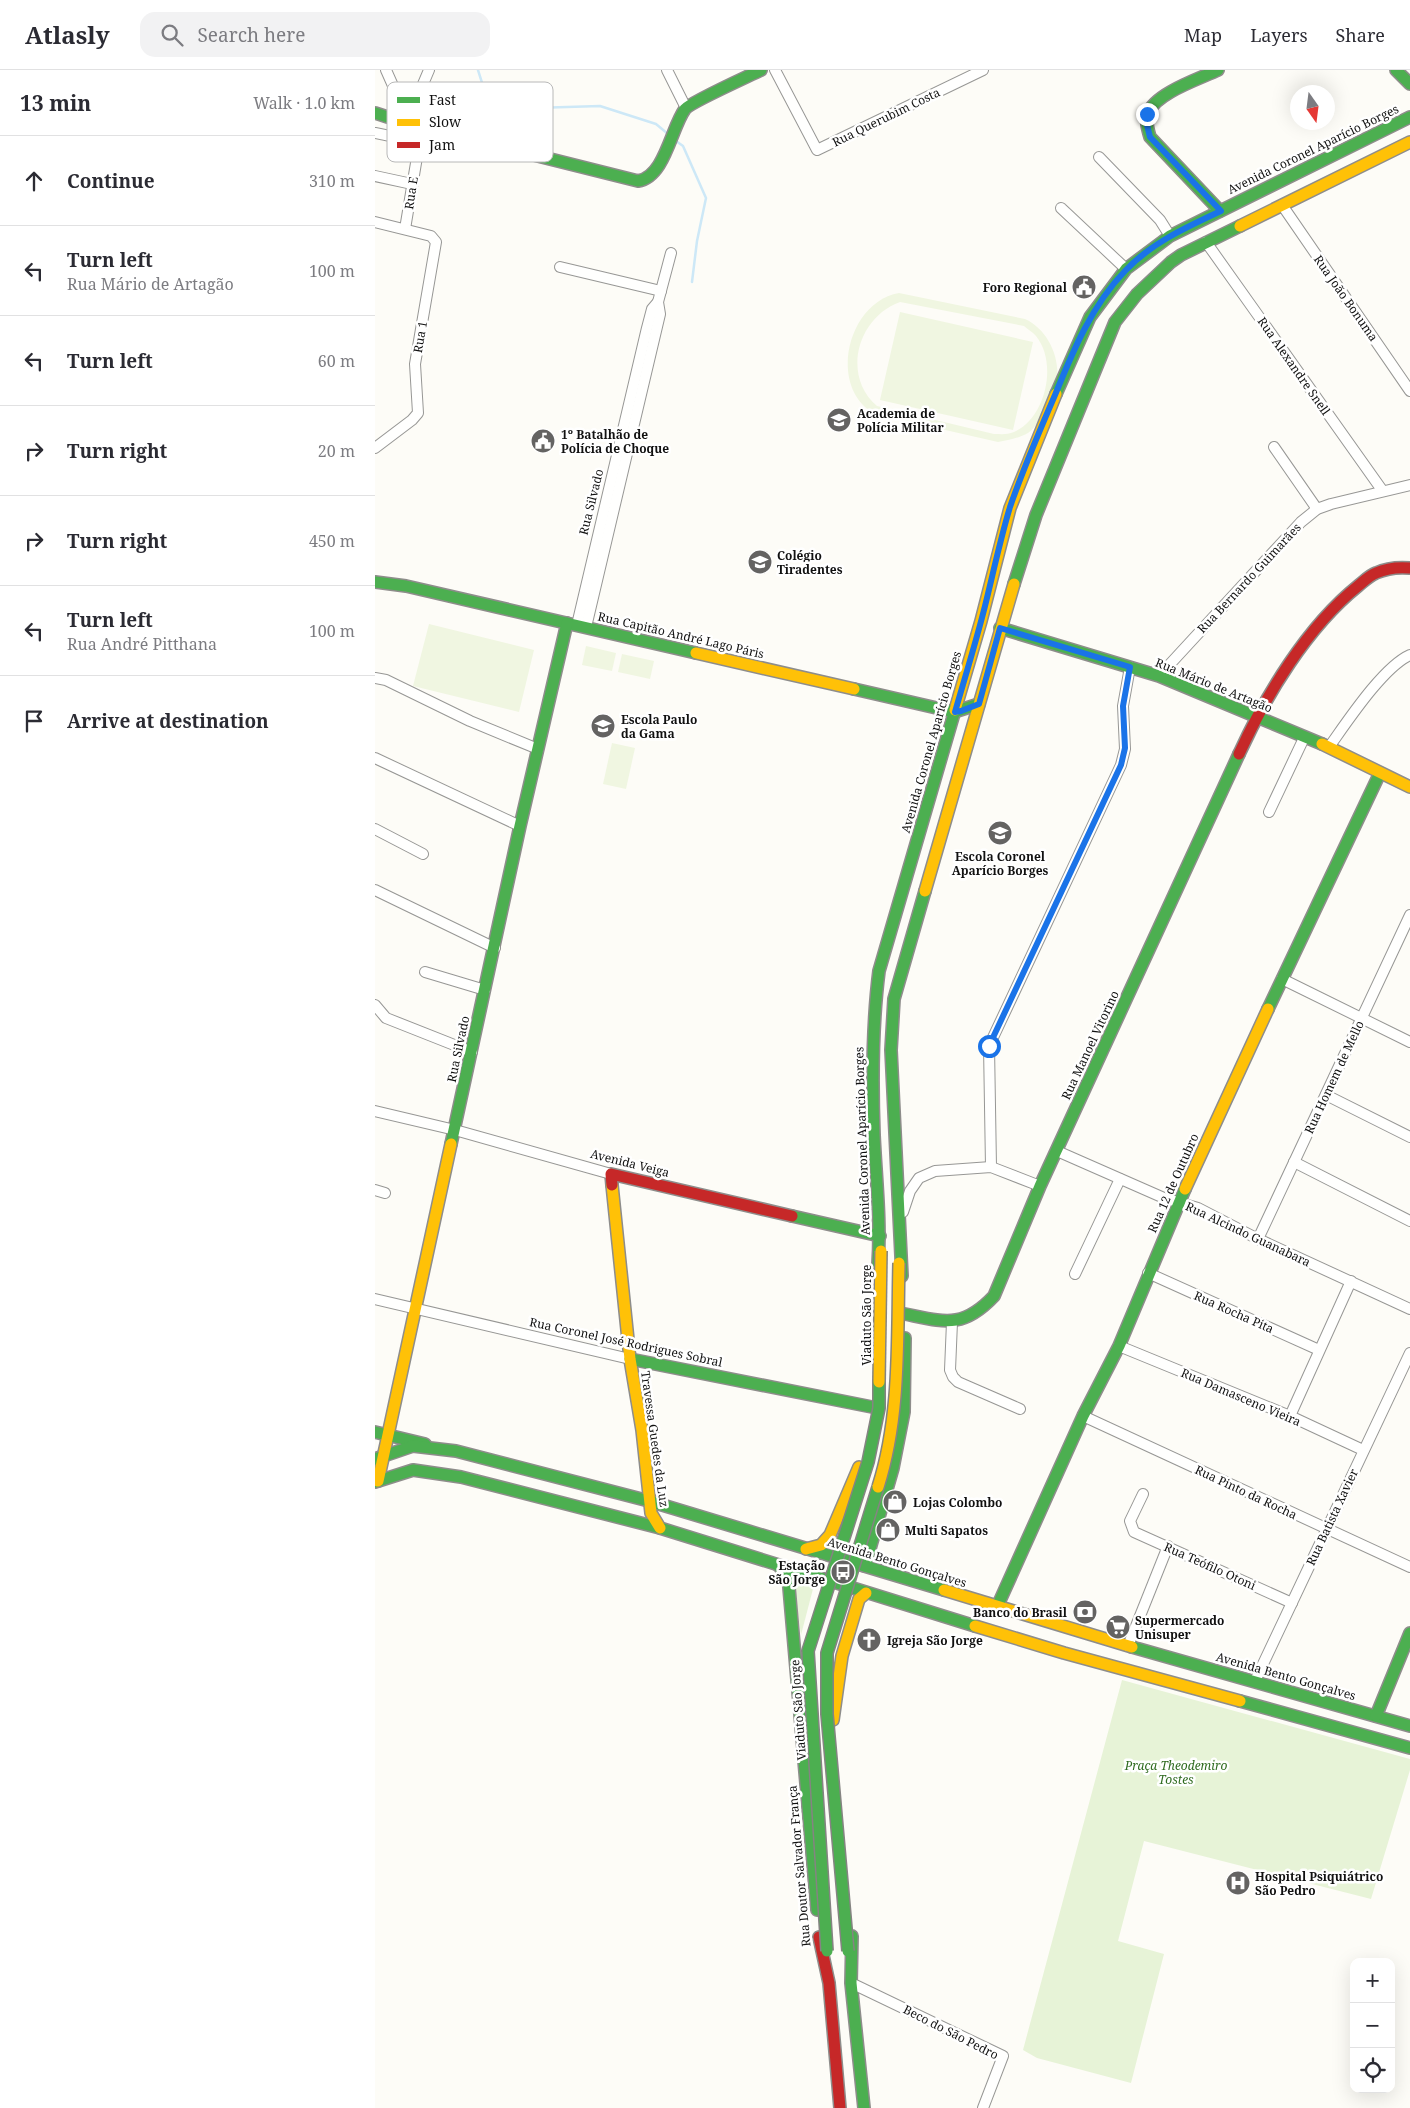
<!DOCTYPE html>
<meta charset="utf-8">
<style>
:root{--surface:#fff;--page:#f2f2f3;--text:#2b2b33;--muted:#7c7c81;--line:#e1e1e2}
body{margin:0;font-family:"Noto Serif",serif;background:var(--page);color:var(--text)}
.controls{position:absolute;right:15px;bottom:15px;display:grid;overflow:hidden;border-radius:10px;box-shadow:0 5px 20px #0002}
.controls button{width:45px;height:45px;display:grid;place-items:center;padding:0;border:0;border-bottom:1px solid var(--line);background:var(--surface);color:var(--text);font:25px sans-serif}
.compass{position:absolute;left:915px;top:15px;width:45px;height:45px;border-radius:50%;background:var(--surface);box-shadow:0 5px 20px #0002;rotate:166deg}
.stop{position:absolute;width:15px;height:15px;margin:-11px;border:4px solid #1a73e8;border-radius:50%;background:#fff}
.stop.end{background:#1a73e8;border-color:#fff;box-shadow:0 1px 5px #0008}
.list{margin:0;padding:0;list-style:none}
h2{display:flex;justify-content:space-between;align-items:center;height:65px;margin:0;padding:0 20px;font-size:21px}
h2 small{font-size:16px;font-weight:400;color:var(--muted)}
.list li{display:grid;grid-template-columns:32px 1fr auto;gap:15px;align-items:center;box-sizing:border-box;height:90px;padding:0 20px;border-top:1px solid var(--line)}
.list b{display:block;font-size:19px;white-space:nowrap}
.list p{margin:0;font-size:16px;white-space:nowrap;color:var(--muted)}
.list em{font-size:16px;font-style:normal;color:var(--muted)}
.icon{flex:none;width:28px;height:28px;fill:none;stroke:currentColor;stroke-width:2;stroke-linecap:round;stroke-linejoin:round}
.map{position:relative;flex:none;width:1035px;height:2038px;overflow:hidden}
header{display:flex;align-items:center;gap:30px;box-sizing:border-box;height:70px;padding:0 25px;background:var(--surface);border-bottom:1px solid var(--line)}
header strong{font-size:24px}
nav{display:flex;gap:28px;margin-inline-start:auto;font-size:18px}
.search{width:350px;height:45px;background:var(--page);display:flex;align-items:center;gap:12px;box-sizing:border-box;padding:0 18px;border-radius:15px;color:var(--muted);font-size:19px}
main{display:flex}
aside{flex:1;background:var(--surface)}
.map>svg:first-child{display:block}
.green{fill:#e7f3d7}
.pitch{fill:#f0f6e1;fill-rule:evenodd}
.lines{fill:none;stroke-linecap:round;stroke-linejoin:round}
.stream{stroke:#cde8f7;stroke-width:2.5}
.street-casing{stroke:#979795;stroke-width:12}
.fast-casing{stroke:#8e8d8b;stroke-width:14}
.slow-casing{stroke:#8e8d8b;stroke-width:14}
.jam-casing{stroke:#8e8d8b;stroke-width:14}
.street{stroke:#fffffe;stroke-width:10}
.fast{stroke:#4caf50;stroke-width:11}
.slow{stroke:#ffc107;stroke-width:11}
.jam{stroke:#c62828;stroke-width:11}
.fast-bridge-casing{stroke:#858482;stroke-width:14;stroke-linecap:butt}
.slow-bridge-casing{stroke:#858482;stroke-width:14;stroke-linecap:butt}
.fast-bridge{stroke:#4caf50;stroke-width:11}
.slow-bridge{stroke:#ffc107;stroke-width:11}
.route{stroke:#1a73e8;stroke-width:6}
.labels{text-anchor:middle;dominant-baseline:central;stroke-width:5;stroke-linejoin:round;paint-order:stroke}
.street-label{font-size:12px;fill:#111;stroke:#fff}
.poi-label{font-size:12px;font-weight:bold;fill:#111;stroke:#fff;text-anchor:start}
.park-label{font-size:12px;font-style:italic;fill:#2f6b1f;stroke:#fff}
.key{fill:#fff;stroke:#b8b8b8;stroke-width:1}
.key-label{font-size:14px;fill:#111}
</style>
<header>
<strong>Atlasly</strong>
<div class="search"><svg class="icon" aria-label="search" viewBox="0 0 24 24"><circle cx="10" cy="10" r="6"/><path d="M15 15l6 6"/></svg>Search here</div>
<nav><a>Map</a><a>Layers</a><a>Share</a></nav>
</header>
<main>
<aside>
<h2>13 min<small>Walk · 1.0 km</small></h2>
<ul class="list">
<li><svg class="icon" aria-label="ahead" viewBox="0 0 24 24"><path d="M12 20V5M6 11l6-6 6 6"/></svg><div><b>Continue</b></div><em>310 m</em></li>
<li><svg class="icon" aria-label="left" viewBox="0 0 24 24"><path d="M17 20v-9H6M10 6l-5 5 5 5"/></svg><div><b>Turn left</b><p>Rua Mário de Artagão</p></div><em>100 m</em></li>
<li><svg class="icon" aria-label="left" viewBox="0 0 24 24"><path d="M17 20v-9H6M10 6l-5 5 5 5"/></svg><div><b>Turn left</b></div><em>60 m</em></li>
<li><svg class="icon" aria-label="right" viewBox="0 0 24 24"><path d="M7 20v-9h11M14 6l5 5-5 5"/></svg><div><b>Turn right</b></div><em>20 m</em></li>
<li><svg class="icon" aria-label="right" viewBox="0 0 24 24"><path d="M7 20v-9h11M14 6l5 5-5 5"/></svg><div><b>Turn right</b></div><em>450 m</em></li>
<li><svg class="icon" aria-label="left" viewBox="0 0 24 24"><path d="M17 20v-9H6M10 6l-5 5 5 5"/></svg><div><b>Turn left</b><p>Rua André Pitthana</p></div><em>100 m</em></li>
<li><svg class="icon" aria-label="arrive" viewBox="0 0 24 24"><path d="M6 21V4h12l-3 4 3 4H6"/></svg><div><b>Arrive at destination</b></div></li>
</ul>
</aside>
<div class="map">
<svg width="1035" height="2038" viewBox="0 0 1035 2038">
<rect width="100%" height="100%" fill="#fdfcf7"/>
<g class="green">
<polygon points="418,1508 439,1515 426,1565"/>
<polygon points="747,1610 1035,1689 1035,1700 996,1829 769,1771 743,1871 789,1884 756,2013 662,1988 648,1980"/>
</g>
<g class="pitch">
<path d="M524 223 650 249C672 259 685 286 682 310 681 319 674 329 670 338 665 347 662 357 653 363 644 368 633 370 623 372L500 344C452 318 472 232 524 223ZM525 232 649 256C652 259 658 262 661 266 683 293 671 348 639 362 632 365 626 364 619 364L502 336C466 305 483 247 525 232Z"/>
<polygon points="525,242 658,272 638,360 505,330"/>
<polygon points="54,554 159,580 144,642 38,616"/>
<polygon points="211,576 241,583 237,601 207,595"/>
<polygon points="247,584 279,591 275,609 243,602"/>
<polygon points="237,673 260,678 251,719 228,714"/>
</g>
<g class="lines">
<g class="stream">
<polyline points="103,0 109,19 159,38 225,36 281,54 293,64"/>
<polyline points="301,71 308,76 331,128 322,171 317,212"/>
</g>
<defs>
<g id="street">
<polyline points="11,0 31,45 31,53"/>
<polyline points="292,0 311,38"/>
<polyline points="400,0 442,80 608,0"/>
<polyline points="31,45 37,40 54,0"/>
<polyline points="0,63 44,72"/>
<polyline points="724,87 785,150 795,166"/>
<polyline points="0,106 37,114"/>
<polyline points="907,135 1035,321"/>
<polyline points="686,138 751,199"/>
<polyline points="0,152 56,166 61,172 40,294 43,343 37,350 0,378"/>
<polyline points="30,159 47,57"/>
<polyline points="831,172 1007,420"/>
<polyline points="185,197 286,221"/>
<polyline points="899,377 942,439"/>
<polyline points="202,555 272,258 277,239 283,232"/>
<polyline points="211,557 285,244 283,232 296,183"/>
<polyline points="784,606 926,452 942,439 956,434 1035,415"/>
<polyline points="0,608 11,610 95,651 163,679"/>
<path d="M954 677C972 652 1008 597 1035 585"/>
<polyline points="0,688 145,756"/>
<polyline points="894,742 929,668"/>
<polyline points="0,759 48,784"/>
<polyline points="0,820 120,878"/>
<polyline points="50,902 110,920"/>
<polyline points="907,909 1035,972"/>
<polyline points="0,935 11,948 97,982"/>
<polyline points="951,1025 1035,1067"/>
<polyline points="0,1041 80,1060 236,1104"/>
<polyline points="682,1081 789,1128 823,1138 883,1169 1035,1239"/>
<polyline points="919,1092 1035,1151"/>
<polyline points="616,1097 614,976 746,695 750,679 748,636 755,597"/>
<polyline points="0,1120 10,1123"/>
<polyline points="528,1142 535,1121 544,1108 560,1101 616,1097 665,1116"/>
<polyline points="883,1169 1035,845"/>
<polyline points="773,1203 944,1280"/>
<polyline points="700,1204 745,1109"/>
<polyline points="0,1229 255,1289"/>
<polyline points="577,1252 575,1300 578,1307 583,1312 645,1339"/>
<polyline points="744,1276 915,1346 988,1380"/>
<polyline points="708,1346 1035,1497"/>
<polyline points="915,1346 976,1211"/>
<polyline points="768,1424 755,1451 759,1462 917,1533"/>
<polyline points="753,1576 793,1476"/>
<polyline points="880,1611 1035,1283"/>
<polyline points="476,1913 628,1986 608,2038"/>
</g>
<g id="fast">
<path d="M843 0C824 9 781 23 773 43 770 51 773 60 775 67L845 141"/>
<polyline points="1021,0 1035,14"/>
<path d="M0 43 31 53 263 111C290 107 296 58 310 39 316 32 374 6 386 0"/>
<polyline points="681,324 715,247 751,199 795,166 1035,47"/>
<polyline points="0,512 31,516 321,583"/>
<polyline points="639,514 661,445 740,252 762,224 796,192 806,185 865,156"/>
<polyline points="625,558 784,606 947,674"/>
<polyline points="479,619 579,642 604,634"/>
<polyline points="893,939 1005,703"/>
<polyline points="76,1074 145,756 192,553"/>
<polyline points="417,1146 505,1166"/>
<path d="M503 1194C506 1151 501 1108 499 1065 497 1010 497 956 504 901L580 640"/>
<polyline points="527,1206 516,980 519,929 550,821"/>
<path d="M530 1244C570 1252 588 1259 619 1226L665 1116 864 684"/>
<polyline points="255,1289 497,1337"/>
<polyline points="0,1362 50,1374"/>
<polyline points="0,1389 38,1376 81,1381 274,1431 569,1520"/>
<polyline points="0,1412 38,1400 86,1407 285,1458 600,1556"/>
<polyline points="403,1495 413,1506 442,1840"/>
<polyline points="490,1496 518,1398 529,1342 530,1268"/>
<polyline points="622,1537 708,1346 744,1276 810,1119"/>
<polyline points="757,1577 1035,1656"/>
<polyline points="865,1631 1035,1678"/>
<polyline points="1001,1646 1035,1563"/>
<polyline points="477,1866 476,1913 489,2038"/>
</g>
<g id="slow">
<polyline points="865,156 1035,72"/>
<polyline points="321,583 479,619"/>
<polyline points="580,640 606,551 635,438 681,324"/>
<polyline points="947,674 1035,717"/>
<polyline points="550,821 639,514"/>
<polyline points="237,1115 255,1289 267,1360 276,1443 285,1458"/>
<polyline points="810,1119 893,939"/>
<polyline points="3,1411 76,1074"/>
<polyline points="431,1479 446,1475 455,1465 484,1397"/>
<polyline points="569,1520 757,1577"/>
<polyline points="600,1556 689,1583 865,1631"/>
<polyline points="458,1650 467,1586 484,1529 491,1523"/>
</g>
<g id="jam">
<path d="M864 684C891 625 932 557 983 516 988 512 995 505 1001 503 1012 498 1024 497 1035 498"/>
<polyline points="237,1115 236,1104 417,1146"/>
<polyline points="444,1867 454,1913 465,2038"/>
</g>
</defs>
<use href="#street" class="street-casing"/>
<use href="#fast" class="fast-casing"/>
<use href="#slow" class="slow-casing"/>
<use href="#jam" class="jam-casing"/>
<use href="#street" class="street"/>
<use href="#fast" class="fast"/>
<use href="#slow" class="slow"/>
<use href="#jam" class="jam"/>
<defs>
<g id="fast-bridge">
<polyline points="452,1881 433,1581 493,1392 504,1338 504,1312"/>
<polyline points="473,1881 452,1644 452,1583 503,1417"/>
</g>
<g id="slow-bridge">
<polyline points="504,1312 506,1181"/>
<path d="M503 1417C526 1345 522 1268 524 1193"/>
</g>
</defs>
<use href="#fast-bridge" class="fast-bridge-casing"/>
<use href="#slow-bridge" class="slow-bridge-casing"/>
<use href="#fast-bridge" class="fast-bridge"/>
<use href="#slow-bridge" class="slow-bridge"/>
</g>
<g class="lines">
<path class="route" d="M614 976 746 695 750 678 748 636 755 597 625 558 604 634 586 641 580 642C590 607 601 572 610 536 618 504 625 470 635 437 648 399 664 362 680 325 698 281 717 235 750 201 776 173 812 157 846 141L775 67 772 55V44"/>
</g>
<defs>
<symbol id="civic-disc" viewBox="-11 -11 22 22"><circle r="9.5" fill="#646362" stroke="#fff"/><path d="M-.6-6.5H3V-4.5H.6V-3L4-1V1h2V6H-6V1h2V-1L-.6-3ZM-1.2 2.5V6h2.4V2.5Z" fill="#fff"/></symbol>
<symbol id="university-disc" viewBox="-11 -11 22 22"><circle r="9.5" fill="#646362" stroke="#fff"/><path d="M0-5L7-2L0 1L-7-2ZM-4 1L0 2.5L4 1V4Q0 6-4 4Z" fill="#fff"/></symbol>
<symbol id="school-disc" viewBox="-11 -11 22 22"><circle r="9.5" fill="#646362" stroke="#fff"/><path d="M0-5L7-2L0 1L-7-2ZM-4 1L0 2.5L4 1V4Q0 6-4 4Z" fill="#fff"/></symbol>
<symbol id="shop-disc" viewBox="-11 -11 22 22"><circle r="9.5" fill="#646362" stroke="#fff"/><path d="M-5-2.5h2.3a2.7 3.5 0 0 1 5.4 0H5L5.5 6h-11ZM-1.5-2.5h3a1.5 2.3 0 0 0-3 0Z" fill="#fff"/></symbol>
<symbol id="bus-disc" viewBox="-11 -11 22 22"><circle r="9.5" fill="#646362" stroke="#fff"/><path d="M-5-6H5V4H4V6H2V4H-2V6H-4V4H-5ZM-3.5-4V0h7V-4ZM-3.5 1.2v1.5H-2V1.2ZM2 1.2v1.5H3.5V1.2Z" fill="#fff"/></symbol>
<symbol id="bank-disc" viewBox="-11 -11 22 22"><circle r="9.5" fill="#646362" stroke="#fff"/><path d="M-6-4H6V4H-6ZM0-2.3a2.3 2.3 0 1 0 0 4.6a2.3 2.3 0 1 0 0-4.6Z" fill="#fff"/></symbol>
<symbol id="supermarket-disc" viewBox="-11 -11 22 22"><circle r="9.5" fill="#646362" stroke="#fff"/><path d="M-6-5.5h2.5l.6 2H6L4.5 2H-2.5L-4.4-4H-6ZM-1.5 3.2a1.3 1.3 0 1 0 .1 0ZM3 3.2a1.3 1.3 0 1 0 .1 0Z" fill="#fff"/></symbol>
<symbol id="church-disc" viewBox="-11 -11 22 22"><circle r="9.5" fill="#646362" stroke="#fff"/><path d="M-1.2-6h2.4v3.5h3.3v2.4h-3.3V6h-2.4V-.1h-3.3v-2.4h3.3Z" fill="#fff"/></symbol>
<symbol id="hospital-disc" viewBox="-11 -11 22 22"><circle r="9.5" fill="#646362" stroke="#fff"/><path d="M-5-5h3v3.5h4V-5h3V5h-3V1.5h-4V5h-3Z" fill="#fff"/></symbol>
</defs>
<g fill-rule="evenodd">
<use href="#civic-disc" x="695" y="203" width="28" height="28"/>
<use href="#university-disc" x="450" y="336" width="28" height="28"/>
<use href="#civic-disc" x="154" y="357" width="28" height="28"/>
<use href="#school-disc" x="371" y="478" width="28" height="28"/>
<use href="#school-disc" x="214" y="642" width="28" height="28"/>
<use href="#school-disc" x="611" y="749" width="28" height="28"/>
<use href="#shop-disc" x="506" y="1418" width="28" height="28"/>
<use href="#shop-disc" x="499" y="1446" width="28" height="28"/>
<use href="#bus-disc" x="454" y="1488" width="28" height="28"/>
<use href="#bank-disc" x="696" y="1528" width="28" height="28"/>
<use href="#supermarket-disc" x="729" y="1543" width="28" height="28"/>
<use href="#church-disc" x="480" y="1556" width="28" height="28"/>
<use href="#hospital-disc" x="849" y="1799" width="28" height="28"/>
</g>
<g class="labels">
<g class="street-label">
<text transform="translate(511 47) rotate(-26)">Rua Querubim Costa</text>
<text transform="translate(938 79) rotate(-26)">Avenida Coronel Aparício Borges</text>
<text transform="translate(36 123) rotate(-81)">Rua E</text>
<text transform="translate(971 228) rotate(55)">Rua João Bonuma</text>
<text transform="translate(45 267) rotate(-80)">Rua 1</text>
<text transform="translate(919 296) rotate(55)">Rua Alexandre Snell</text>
<text transform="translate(216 432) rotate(-76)">Rua Silvado</text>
<text transform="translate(874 508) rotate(-47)">Rua Bernardo Guimarães</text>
<text transform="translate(306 565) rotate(13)">Rua Capitão André Lago Páris</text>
<text transform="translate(839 615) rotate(22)">Rua Mário de Artagão</text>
<text transform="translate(556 672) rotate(-74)">Avenida Coronel Aparício Borges</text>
<text transform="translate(715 975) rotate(-65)">Rua Manoel Vitorino</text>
<text transform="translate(83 979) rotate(-78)">Rua Silvado</text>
<text transform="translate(959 1007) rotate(-65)">Rua Homem de Mello</text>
<text transform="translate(487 1071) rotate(-92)">Avenida Coronel Aparício Borges</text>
<text transform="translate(255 1093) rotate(14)">Avenida Veiga</text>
<text transform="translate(798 1113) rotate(-66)">Rua 12 de Outubro</text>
<text transform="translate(873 1164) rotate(25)">Rua Alcindo Guanabara</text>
<text transform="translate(859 1242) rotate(24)">Rua Rocha Pita</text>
<text transform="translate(491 1245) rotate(-90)">Viaduto São Jorge</text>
<text transform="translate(251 1272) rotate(12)">Rua Coronel José Rodrigues Sobral</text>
<text transform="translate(866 1327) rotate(23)">Rua Damasceno Vieira</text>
<text transform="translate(280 1369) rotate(82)">Travessa Guedes da Luz</text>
<text transform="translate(871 1422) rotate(25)">Rua Pinto da Rocha</text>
<text transform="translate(957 1447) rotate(-65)">Rua Batista Xavier</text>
<text transform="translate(522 1492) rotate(17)">Avenida Bento Gonçalves</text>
<text transform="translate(835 1496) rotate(24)">Rua Teófilo Otoni</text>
<text transform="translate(911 1606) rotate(16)">Avenida Bento Gonçalves</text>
<text transform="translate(423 1640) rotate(-94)">Viaduto São Jorge</text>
<text transform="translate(424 1796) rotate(-95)">Rua Doutor Salvador França</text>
<text transform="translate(576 1962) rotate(27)">Beco do São Pedro</text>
</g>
<g class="poi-label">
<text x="692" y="217" text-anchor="end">Foro Regional</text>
<text x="482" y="343">Academia de<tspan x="482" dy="14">Polícia Militar</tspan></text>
<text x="186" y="364">1º Batalhão de<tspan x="186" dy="14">Polícia de Choque</tspan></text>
<text x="402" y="485">Colégio<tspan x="402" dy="14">Tiradentes</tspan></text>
<text x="246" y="649">Escola Paulo<tspan x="246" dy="14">da Gama</tspan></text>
<text x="625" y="786" text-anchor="middle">Escola Coronel<tspan x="625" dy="14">Aparício Borges</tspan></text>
<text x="538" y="1432">Lojas Colombo</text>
<text x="530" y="1460">Multi Sapatos</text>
<text x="450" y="1495" text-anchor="end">Estação<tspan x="450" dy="14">São Jorge</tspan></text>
<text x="692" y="1542" text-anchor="end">Banco do Brasil</text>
<text x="760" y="1550">Supermercado<tspan x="760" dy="14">Unisuper</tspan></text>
<text x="512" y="1570">Igreja São Jorge</text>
<text x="880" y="1806">Hospital Psiquiátrico<tspan x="880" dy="14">São Pedro</tspan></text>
</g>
<g class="park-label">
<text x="801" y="1695">Praça Theodemiro<tspan x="801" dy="14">Tostes</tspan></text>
</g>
</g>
<rect x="12" y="12" width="166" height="80" rx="8" class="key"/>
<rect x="22" y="27" width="23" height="6" fill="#4caf50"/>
<rect x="22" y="49" width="23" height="7" fill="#ffc107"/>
<rect x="22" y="72" width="23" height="6" fill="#c62828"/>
<g class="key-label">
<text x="54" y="35">Fast</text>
<text x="54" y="57">Slow</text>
<text x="54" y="80">Jam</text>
</g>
</svg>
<div class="controls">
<button>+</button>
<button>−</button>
<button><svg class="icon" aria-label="locate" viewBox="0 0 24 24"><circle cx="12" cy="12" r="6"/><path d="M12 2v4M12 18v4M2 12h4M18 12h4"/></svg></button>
</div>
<svg class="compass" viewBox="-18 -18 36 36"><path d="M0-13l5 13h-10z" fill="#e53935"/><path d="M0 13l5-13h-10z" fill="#7c7c81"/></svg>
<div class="stop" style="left:614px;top:976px"></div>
<div class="stop end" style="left:772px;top:44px"></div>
</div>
</main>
